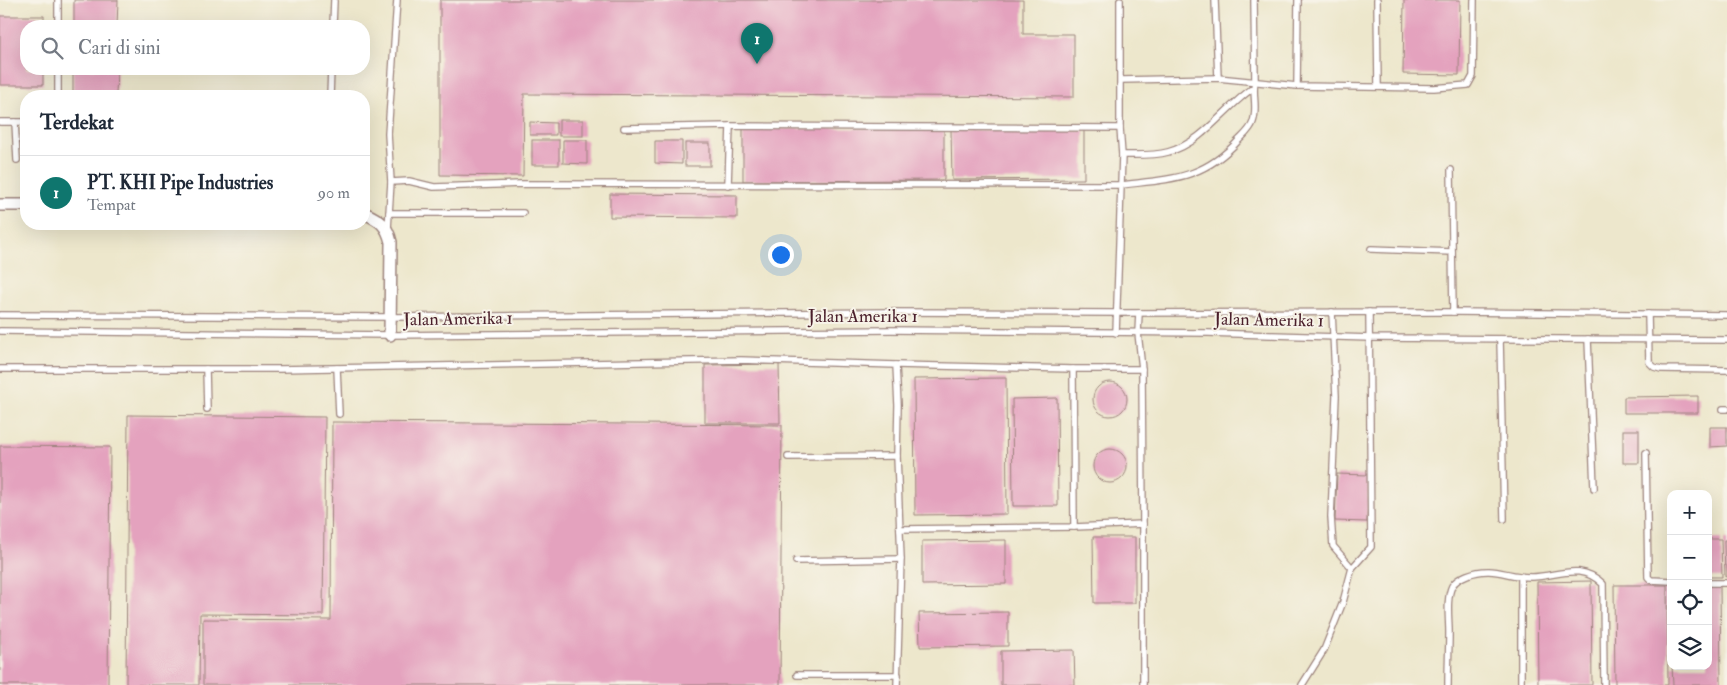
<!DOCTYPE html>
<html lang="id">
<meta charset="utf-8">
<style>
:root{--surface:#fff;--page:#f6f6f7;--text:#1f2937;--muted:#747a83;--line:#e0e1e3;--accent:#0f766e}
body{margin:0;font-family:"IM FELL Double Pica",serif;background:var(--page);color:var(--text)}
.controls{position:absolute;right:15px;bottom:15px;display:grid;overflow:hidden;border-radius:10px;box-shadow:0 5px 20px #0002}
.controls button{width:45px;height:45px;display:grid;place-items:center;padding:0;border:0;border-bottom:1px solid var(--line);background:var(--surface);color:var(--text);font:25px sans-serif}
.you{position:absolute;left:780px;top:254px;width:18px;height:18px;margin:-12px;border:4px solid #fff;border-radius:50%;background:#1a73e8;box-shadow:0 0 0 8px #1a73e833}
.badge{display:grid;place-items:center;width:32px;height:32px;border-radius:50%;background:var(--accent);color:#fff;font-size:16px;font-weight:700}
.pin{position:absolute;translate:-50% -41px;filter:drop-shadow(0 1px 2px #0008)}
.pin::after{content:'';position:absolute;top:26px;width:18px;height:15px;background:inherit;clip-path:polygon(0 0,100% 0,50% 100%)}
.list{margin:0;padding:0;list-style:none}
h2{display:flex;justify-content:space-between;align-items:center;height:65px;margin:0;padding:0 20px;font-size:21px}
h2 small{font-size:16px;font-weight:400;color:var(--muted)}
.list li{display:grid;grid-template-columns:32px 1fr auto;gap:15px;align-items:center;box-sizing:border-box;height:75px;padding:0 20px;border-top:1px solid var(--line)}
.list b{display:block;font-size:19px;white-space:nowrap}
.list p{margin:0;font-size:16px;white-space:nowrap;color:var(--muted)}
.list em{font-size:16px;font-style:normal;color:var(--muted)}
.icon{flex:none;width:28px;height:28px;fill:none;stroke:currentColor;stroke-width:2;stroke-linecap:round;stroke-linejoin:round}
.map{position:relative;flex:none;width:1727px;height:685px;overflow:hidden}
.search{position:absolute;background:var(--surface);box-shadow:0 5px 20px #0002;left:20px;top:20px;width:350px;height:55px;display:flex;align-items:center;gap:12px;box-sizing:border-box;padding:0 18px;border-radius:20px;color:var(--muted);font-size:19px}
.panel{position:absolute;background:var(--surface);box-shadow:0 5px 20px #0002;left:20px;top:90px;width:350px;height:140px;border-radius:20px}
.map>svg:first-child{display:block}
.building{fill:#e4a2be}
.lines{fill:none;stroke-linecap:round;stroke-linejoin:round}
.lane-casing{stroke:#9c837c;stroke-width:8}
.street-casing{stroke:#9c837c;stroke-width:14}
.lane{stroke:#fff;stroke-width:5.5}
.street{stroke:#fff;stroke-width:11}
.labels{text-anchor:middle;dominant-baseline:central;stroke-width:4;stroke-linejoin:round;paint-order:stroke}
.street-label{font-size:18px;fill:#4a1f2b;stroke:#f7f3e8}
</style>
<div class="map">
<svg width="1727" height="685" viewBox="0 0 1727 685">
<rect width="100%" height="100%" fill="#f7f3e8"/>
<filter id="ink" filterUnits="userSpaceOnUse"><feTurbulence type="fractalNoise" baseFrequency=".02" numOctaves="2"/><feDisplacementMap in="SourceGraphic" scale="10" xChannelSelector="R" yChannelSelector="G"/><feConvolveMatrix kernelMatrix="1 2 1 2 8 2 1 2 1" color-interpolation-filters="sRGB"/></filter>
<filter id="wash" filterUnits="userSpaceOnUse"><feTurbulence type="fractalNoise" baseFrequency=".0096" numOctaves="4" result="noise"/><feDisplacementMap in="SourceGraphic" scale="20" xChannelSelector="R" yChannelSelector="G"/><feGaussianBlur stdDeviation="1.12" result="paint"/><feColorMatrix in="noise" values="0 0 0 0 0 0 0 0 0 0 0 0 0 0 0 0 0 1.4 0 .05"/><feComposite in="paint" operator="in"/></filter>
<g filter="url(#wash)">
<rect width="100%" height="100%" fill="#ede7cc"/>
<g id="blocks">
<g class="building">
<polygon points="74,0 118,0 117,26 74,26"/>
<polygon points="440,0 1023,0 1023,34 1074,34 1074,97 524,94 523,176 440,175"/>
<polygon points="1404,0 1460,0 1459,75 1403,74"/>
<polygon points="0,16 44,16 44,26 26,26 26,69 43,69 43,85 0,85"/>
<polygon points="73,69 117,69 116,95 73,94"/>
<rect x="559" y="120" width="24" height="16"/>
<polygon points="530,122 556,123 556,135 530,135"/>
<polygon points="944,128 944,180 743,181 743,129"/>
<polygon points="951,130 1084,130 1084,179 952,180"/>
<rect x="532" y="140" width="27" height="25"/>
<polygon points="563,140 587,140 587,164 563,163"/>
<polygon points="655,141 682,141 682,164 655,163"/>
<rect x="685" y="143" width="25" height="23"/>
<polygon points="610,194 737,195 737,218 610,217"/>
<polygon points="779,364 780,423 705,423 705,365"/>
<polygon points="1006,378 1007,514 915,515 914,379"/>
<circle cx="1110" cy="399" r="17"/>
<polygon points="1698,396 1698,413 1624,413 1624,397"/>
<polygon points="1057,398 1058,506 1013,506 1012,399"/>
<polygon points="128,415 325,417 323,615 200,614 199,685 126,685"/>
<polygon points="332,422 782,425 780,685 203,685 203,619 331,620"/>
<polygon points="1710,427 1727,427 1727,446 1710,447"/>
<rect x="1623" y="430" width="16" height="33"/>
<polygon points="0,446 110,447 108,685 0,685"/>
<circle cx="1110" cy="466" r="17"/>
<polygon points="1337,474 1369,475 1367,522 1335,521"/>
<polygon points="1093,537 1135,537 1135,603 1094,603"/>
<polygon points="1708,539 1721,539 1722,577 1708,577"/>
<polygon points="1006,540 1006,584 922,585 922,541"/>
<polygon points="1724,540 1727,540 1727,576 1725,577"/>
<polygon points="1591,581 1592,685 1538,685 1537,582"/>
<polygon points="1614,585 1667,585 1668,685 1615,685"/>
<polygon points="1708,585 1720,585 1721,685 1673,685 1672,666 1708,666"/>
<polygon points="1008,612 1008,646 920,647 919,613"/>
<polygon points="1074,650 1075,685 1001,685 1001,651"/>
</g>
</g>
</g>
<g filter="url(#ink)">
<use href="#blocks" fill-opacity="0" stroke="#9c837c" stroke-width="1"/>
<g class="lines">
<defs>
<g id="lane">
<polyline points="58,0 58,26"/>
<path d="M397 0 388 134 391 182 409 181 434 187 520 184 1121 185C1170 179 1203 180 1239 140 1244 135 1251 129 1253 122 1258 107 1252 95 1255 81L1254 0"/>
<polyline points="1215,0 1218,78"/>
<polyline points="1377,0 1378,87"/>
<polyline points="333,26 334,0"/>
<polyline points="58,69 58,96"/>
<polyline points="1121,80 1218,78 1297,86 1434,88 1468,85 1473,76 1474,0"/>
<polyline points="1297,86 1298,0"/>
<polyline points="330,96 331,69"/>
<polyline points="0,122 26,122"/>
<polyline points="15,122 17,160"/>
<polyline points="624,128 730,126 1120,128"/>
<path d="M1122 155C1137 155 1154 156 1168 152 1204 142 1224 108 1253 88"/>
<polyline points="1451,170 1453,312"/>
<polyline points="728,185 730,126"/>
<polyline points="389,213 523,213"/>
<polyline points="388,229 391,182"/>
<polyline points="1371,249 1452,252"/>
<polyline points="1332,312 1336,396 1331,517 1333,546 1352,568"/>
<polyline points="1139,313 1138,333 1142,369"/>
<polyline points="1648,314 1649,362 1654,367 1661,369 1727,370"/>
<polyline points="0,315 389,317 889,312 1116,313 1453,312 1727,315"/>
<polyline points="0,331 390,335 891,330 1208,333 1371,338 1727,340"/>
<polyline points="1116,333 1122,155 1120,128 1120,0"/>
<polyline points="1500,339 1504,519"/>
<polyline points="1588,339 1594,488"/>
<polyline points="896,365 1073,369"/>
<polyline points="337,368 339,414"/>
<polyline points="0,369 279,369 741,360 896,365 898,405 897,456 901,559 897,685"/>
<polyline points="206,369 207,409"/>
<polyline points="1723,409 1727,409"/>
<polyline points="1646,453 1648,577 1651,580 1671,581"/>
<polyline points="788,457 897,456"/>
<polyline points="1074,527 1073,369 1142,369 1143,524"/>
<polyline points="900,529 1074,527 1143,524 1143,685"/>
<polyline points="796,561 901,559"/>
<polyline points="1708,583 1727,583"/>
<polyline points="797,675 898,675"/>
<polyline points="1302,685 1324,650 1343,602 1352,568 1371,547 1369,312"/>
<path d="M1448 685C1448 667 1449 649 1449 632 1449 618 1446 599 1452 586 1455 581 1462 577 1467 575 1494 565 1506 577 1531 577 1558 577 1579 561 1603 584L1604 685"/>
<polyline points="1521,685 1521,577"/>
</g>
<g id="street">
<polyline points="0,205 26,205"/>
<path d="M364 213C380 220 387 225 391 242L390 335"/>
</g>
</defs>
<use href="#lane" class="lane-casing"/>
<use href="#street" class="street-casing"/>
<use href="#lane" class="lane"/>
<use href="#street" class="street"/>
</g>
</g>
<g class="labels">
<g class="street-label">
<text x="863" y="316">Jalan Amerika 1</text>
<text transform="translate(458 319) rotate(-1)">Jalan Amerika 1</text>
<text transform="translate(1269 320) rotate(1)">Jalan Amerika 1</text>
</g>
</g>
</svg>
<div class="controls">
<button>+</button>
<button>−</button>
<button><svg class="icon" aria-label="locate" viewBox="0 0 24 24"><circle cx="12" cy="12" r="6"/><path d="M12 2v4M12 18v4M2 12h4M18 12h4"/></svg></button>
<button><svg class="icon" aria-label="layers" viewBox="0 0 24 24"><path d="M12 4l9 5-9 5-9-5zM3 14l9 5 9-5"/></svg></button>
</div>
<div class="you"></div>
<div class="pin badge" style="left:757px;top:64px">1</div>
<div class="search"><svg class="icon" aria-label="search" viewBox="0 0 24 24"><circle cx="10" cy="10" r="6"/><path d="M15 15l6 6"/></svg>Cari di sini</div>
<section class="panel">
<h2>Terdekat<small></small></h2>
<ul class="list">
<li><span class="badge">1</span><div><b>PT. KHI Pipe Industries</b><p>Tempat</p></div><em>90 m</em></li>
</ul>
</section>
</div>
